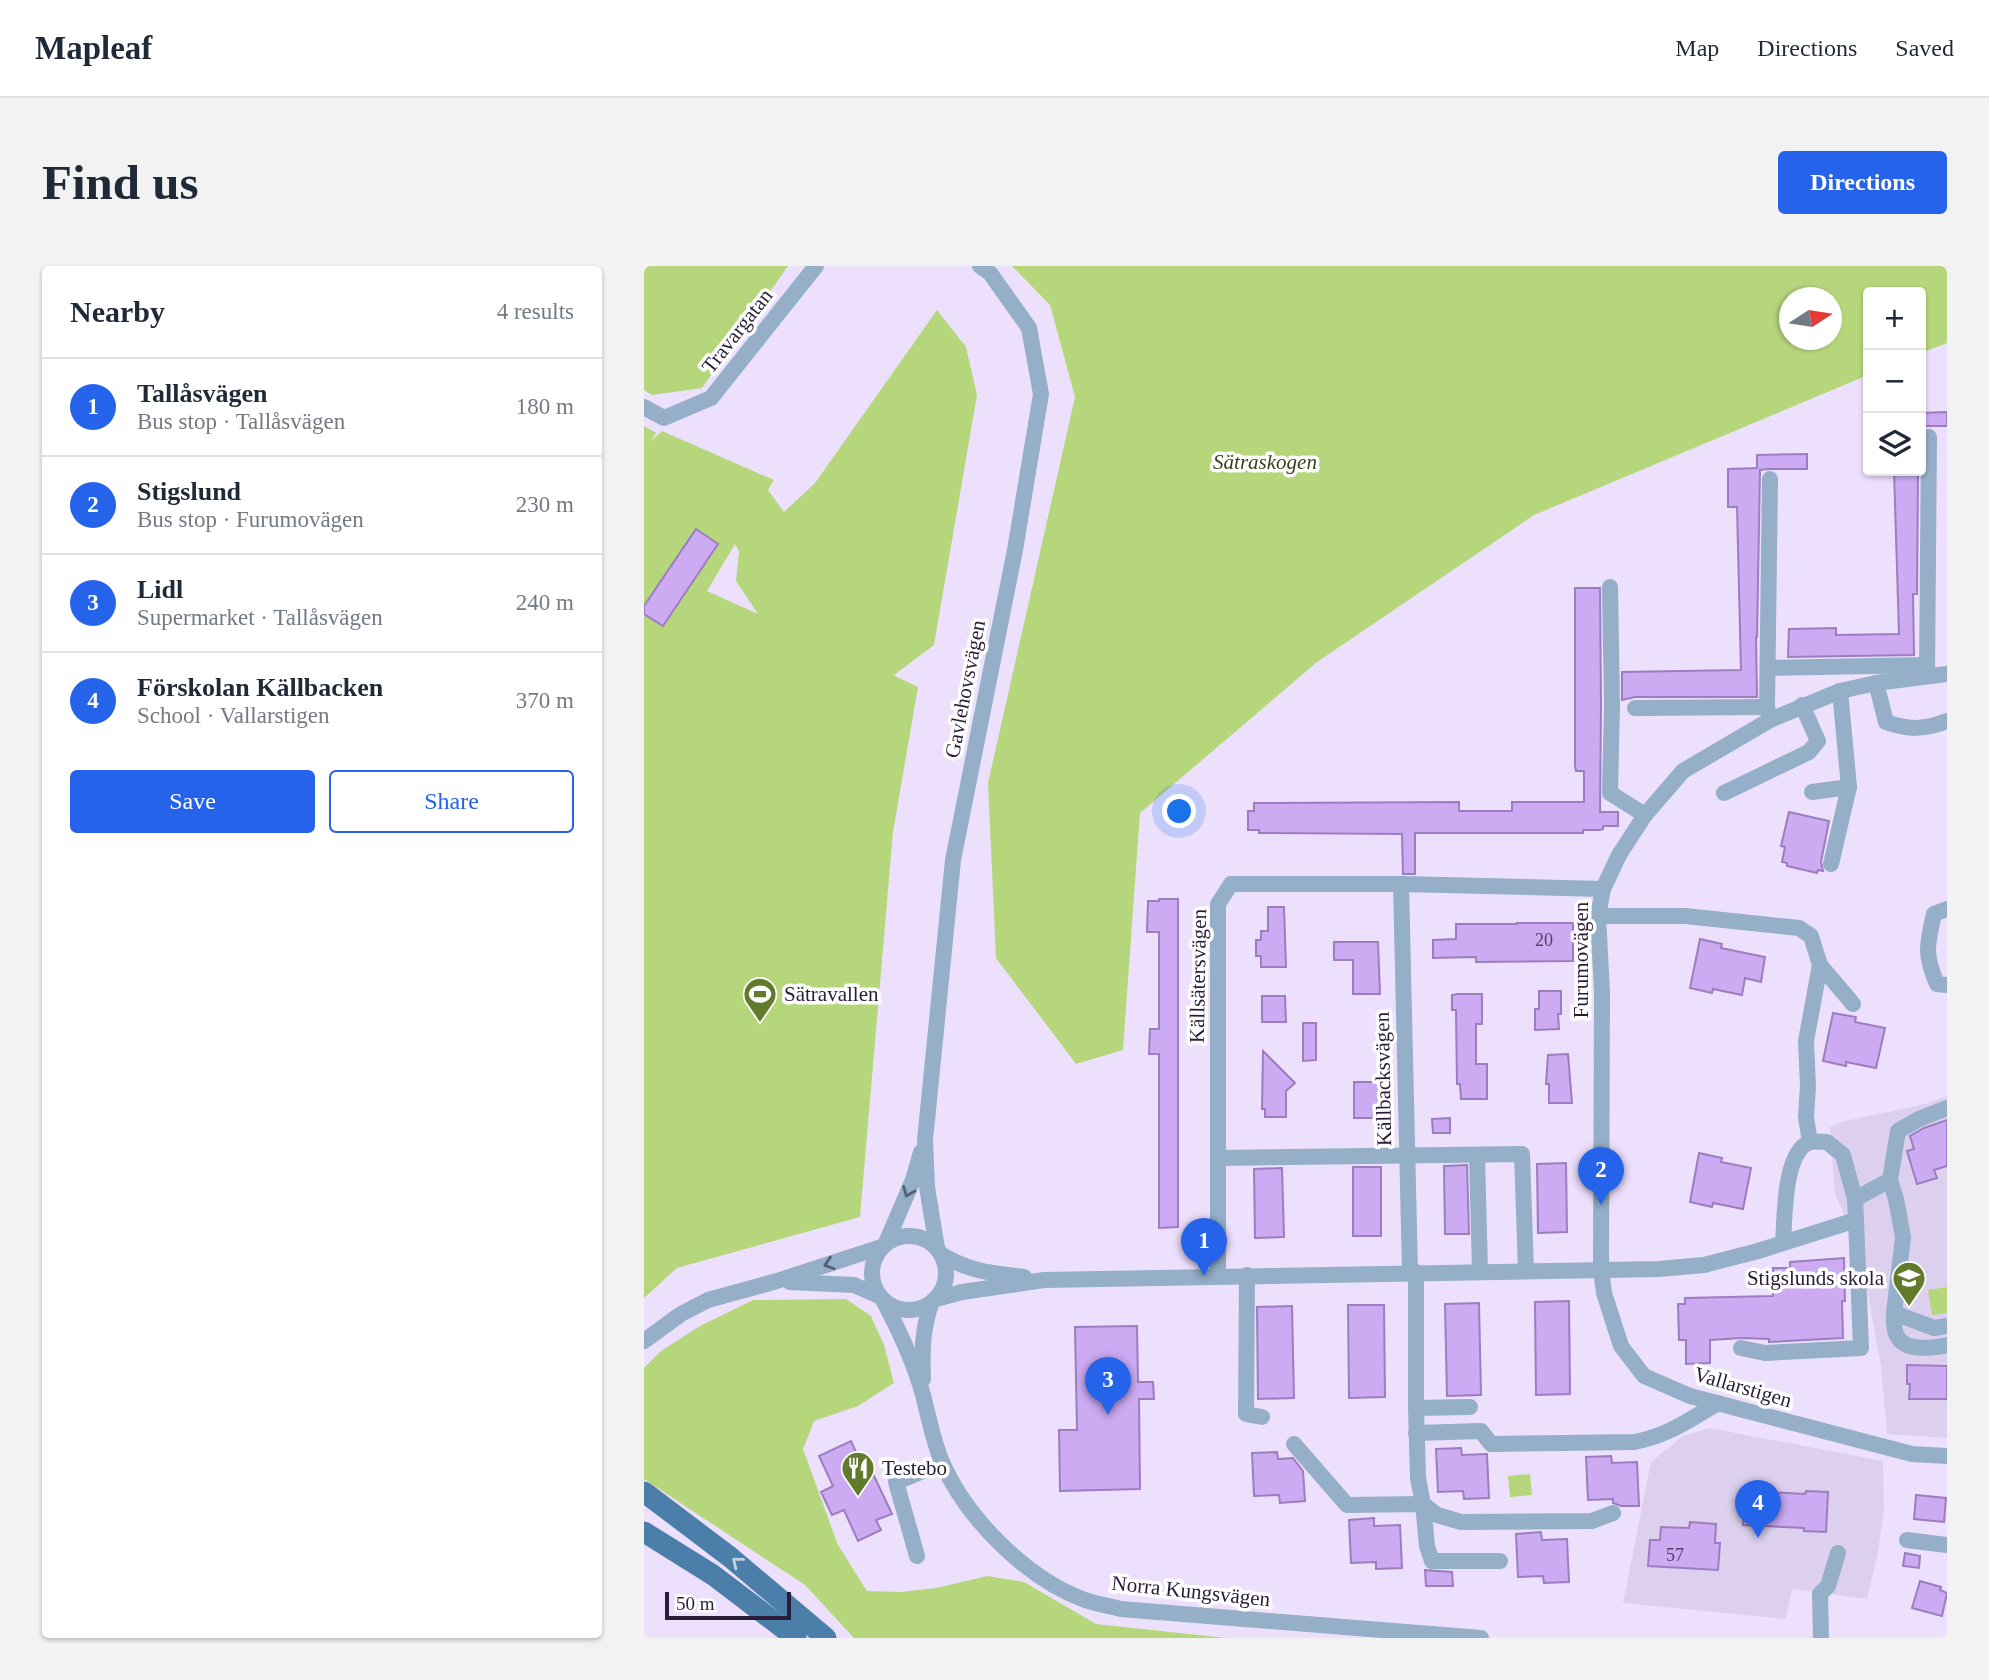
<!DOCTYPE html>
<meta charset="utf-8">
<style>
:root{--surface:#fff;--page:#f2f2f3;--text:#1f2937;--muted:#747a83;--line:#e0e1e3;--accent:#2563eb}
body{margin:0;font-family:Georgia,serif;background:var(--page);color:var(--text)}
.controls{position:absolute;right:21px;top:21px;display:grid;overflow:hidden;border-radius:7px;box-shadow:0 2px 5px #0004}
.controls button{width:63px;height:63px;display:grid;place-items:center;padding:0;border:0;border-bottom:2px solid var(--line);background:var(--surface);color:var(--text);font:35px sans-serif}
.compass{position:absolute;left:1135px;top:21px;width:63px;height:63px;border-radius:50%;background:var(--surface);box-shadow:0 2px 5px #0004;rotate:78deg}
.scale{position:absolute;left:21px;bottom:18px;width:126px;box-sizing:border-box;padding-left:7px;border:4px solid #291c36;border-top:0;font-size:19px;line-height:24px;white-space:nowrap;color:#291c36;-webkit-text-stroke:5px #fff;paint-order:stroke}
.you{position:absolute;left:536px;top:546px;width:24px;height:24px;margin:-18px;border:5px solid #fff;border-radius:50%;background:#1a73e8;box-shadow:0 0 0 10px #1a73e833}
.badge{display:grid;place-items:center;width:46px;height:46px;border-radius:50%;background:var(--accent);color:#fff;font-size:23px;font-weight:700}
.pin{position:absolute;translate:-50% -58px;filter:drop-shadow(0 2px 4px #0008)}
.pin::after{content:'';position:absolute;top:37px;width:24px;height:21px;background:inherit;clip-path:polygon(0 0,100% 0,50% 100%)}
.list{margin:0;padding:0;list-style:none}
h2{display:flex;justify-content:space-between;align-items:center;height:91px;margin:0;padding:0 28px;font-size:30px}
h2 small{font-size:23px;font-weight:400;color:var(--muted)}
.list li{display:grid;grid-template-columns:46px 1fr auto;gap:21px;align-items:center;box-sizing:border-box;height:98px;padding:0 28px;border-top:2px solid var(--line)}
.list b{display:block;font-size:26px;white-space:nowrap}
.list p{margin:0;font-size:23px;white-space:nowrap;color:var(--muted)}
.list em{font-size:23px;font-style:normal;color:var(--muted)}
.actions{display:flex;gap:14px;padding:21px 28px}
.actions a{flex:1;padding:16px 0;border:2px solid var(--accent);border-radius:7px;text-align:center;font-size:24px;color:var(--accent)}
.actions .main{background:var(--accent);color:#fff}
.icon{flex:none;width:38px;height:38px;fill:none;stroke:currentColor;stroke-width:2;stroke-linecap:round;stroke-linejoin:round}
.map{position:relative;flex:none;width:1303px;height:1372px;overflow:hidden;border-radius:7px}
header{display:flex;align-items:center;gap:42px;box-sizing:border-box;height:98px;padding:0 35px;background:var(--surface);border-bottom:2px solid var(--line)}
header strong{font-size:33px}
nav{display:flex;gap:38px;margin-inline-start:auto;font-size:24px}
.intro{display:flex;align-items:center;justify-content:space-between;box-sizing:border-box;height:168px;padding:0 42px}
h1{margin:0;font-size:49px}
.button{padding:18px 32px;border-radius:7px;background:var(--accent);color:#fff;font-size:24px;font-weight:700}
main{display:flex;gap:42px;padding:0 42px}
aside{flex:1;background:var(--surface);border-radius:7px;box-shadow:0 2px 5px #0004}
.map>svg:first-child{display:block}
.built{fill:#ddd0ef}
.green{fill:#b6d67c;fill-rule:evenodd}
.building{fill:#ccabf3;stroke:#9c7dc0;stroke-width:2}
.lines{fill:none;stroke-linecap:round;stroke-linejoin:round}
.minor{stroke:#94afc7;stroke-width:16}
.major{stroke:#4b7faa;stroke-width:21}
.oneway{stroke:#595e77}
.oneway2{stroke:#c0d2e1}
.labels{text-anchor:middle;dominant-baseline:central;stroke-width:7;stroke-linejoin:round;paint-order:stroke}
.number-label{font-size:18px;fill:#524065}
.street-label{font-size:21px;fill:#291c36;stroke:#fff}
.park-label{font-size:21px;font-style:italic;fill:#36431b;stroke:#fff}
.poi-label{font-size:21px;fill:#291c36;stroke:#fff;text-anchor:start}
</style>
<header>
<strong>Mapleaf</strong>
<nav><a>Map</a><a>Directions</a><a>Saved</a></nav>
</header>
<div class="intro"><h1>Find us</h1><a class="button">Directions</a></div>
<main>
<aside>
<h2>Nearby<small>4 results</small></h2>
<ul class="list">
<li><span class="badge">1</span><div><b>Tallåsvägen</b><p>Bus stop · Tallåsvägen</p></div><em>180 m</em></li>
<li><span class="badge">2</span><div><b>Stigslund</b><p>Bus stop · Furumovägen</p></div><em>230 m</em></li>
<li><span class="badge">3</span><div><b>Lidl</b><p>Supermarket · Tallåsvägen</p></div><em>240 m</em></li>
<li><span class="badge">4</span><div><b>Förskolan Källbacken</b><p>School · Vallarstigen</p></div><em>370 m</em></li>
</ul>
<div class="actions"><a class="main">Save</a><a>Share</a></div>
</aside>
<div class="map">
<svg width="1303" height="1372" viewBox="0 0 1303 1372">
<rect width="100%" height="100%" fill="#ede0fd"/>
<g class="built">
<polygon points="1303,830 1303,1172 1243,1168 1237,1100 1216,985 1191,928 1186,861 1201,855 1281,838"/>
<polygon points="1065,1162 1239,1195 1240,1246 1233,1291 1223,1333 1148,1323 1142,1353 979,1337 1007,1196 1039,1170"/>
</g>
<g class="green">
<polygon points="0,0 144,0 58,122 8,129 0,124"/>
<path d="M368 0H1303V77L1277 87V26H1224V109L890 249 673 396 496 547 479 784 432 798 352 692 344 517 431 131 406 39ZM1146 32H1188V74H1146Z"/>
<path d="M293 44 322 81 333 129 290 379 250 409 247 408 274 421 249 566 216 951 33 1002 0 1032V160L12 167 7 175 18 165 130 214 124 224 140 246 171 217ZM91 278 95 285 92 315 114 348 63 325Z"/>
<polygon points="1303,1021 1303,1047 1288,1049 1284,1024"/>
<polygon points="202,1033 227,1050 240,1079 250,1117 214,1140 170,1155 159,1183 194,1279 223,1325 257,1326 292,1322 343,1310 380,1316 452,1358 582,1372 210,1372 161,1319 0,1213 0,1102 17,1085 56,1060 109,1034"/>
<polygon points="886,1208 888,1229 866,1231 864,1210"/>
</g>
<g class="building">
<polygon points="1303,146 1303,160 1277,160 1277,147"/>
<polygon points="1163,188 1163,203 1125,203 1116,204 1113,371 1112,371 1113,431 991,431 978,434 978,406 1097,404 1093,241 1084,241 1084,203 1113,202 1113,189"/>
<polygon points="1250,205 1274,205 1273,328 1269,328 1270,389 1144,391 1145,363 1192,362 1192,369 1255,368"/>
<polygon points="52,263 74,278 19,360 0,348 0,340"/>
<polygon points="931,322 956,322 957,439 956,546 974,546 974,560 959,560 959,563 956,564 939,564 939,567 771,567 771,608 759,608 758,568 615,567 615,564 604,564 604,545 610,545 610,537 815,536 815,545 868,545 868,536 940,536 940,505 932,505 931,500"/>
<polygon points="1145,546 1185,555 1177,596 1179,605 1174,604 1173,607 1143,600 1143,597 1138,596 1141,581 1137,580"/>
<polygon points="515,633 534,633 534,961 515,962 515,788 505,788 506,763 515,763 515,666 503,666 504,635 515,635"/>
<polygon points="624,641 640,641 642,701 617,701 617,690 612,690 612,674 617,674 617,665 624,665"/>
<polygon points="873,657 929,657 929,695 832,696 832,691 789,692 789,674 812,673 812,658 873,658"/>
<polygon points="1056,673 1078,678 1077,682 1121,691 1117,716 1101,712 1098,729 1069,723 1068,727 1046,722"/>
<polygon points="690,676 734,676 736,728 709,728 709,694 690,694"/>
<polygon points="895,725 917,725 917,748 914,748 915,763 891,764 891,743 895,743"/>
<polygon points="814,728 838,728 838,758 832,758 832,798 843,798 843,833 817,833 816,818 813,818 812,744 808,744 808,729"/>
<polygon points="618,730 641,730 642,756 618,756"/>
<polygon points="1189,747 1212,751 1211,756 1241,762 1232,802 1202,796 1202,800 1179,795"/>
<polygon points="659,757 672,757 672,794 659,795"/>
<polygon points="619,785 651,817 642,825 642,851 621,851 621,843 618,843"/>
<polygon points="924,788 928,837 905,837 905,818 902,818 904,789"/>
<polygon points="710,816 737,816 737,843 729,843 729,852 710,852"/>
<polygon points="806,852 806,867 789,867 788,853"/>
<polygon points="1303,854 1303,900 1290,904 1293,912 1273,918 1263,885 1270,883 1266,870 1280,862"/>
<polygon points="1055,887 1078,892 1077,896 1107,902 1099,943 1069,937 1068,941 1046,936"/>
<polygon points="922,897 923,966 894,967 893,898"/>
<polygon points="823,899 825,968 801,968 800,900"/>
<rect x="709" y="901" width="28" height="69"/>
<polygon points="638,902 640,971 611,972 610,903"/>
<polygon points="1200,992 1201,1035 1198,1035 1199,1072 1125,1076 1125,1073 1098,1072 1066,1074 1066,1097 1042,1098 1042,1074 1035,1074 1034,1038 1041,1038 1041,1032 1129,1030 1129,1002 1146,1002 1146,996"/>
<polygon points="925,1035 926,1128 892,1129 891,1036"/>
<polygon points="835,1037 837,1129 803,1130 801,1038"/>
<polygon points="704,1039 740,1039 741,1131 705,1132"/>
<polygon points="648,1040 650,1132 614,1133 613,1041"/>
<polygon points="493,1060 494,1116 509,1116 510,1133 495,1133 496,1223 416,1225 415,1164 433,1164 431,1061"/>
<polygon points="1263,1099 1303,1100 1303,1133 1265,1133 1266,1118 1263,1118"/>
<polygon points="207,1175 218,1200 224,1197 248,1248 232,1254 237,1264 214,1275 200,1244 188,1249 177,1226 189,1220 175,1190"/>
<polygon points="817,1182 818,1189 843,1188 845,1232 820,1233 819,1225 794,1226 792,1183"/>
<polygon points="633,1186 634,1193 649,1192 659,1205 661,1235 636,1237 635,1229 610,1230 608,1187"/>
<polygon points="967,1190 968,1197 993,1196 995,1240 977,1240 969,1237 969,1233 944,1234 942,1191"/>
<polygon points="1101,1222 1121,1223 1121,1226 1143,1227 1161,1228 1162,1225 1184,1226 1182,1266 1160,1265 1160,1262 1099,1259"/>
<polygon points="1272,1229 1302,1232 1300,1256 1270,1253"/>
<polygon points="730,1252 730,1260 756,1259 758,1302 732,1303 732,1296 707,1297 705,1254"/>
<polygon points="1046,1256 1072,1258 1071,1277 1076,1277 1074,1304 1004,1300 1006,1274 1016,1274 1017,1261 1045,1262"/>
<polygon points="897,1266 898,1274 923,1273 925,1316 900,1317 899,1310 874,1311 872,1268"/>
<polygon points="1261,1287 1276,1290 1275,1302 1259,1300"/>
<polygon points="781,1304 808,1306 809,1320 782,1320"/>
<polygon points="1276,1315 1297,1321 1296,1324 1303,1327 1298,1350 1268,1342"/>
</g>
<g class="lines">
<g class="minor">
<polyline points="0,141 20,152 67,132 172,0"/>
<polyline points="966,321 968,439 966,527 1001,549"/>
<polyline points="1125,402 1282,399"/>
<polyline points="1303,408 1232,417 1196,425 1126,454 1039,505 1001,549 975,589 959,623 954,650 958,726 957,1004 960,1027 977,1080 1000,1110 1046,1130 1268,1188 1303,1190"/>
<polyline points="1283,410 1285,171"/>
<path d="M1232 417 1242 456C1264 464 1281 464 1303 455"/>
<polyline points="991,442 1123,441"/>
<polyline points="1126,454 1123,441 1126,213"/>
<polyline points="1168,526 1205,521"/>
<polyline points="1080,527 1165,486 1174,475 1158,439"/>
<polyline points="1187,598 1205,521 1196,425"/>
<polyline points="757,618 766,1007"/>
<path d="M1303 643 1290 648C1283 679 1280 688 1293 718L1303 719"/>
<polyline points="954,650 1041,650 1155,662 1167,670 1176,699 1209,738"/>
<polyline points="1166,876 1162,851 1164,820 1162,775 1176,699"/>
<polyline points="833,889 836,1006"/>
<polyline points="574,892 878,888 882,1005"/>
<polyline points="1246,914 1252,933 1259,971 1250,1047 1290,1062 1303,1060"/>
<polyline points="1211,933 1246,914 1254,865 1275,853 1303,842"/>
<circle cx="265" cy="1007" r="37"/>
<polyline points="242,977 269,914 277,886"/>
<polyline points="293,982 283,921 281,874 309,594 371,284 397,128 385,62 346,7 336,0"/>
<path d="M298 989C327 1006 347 1007 380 1011"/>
<polyline points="772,1006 772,1142 826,1141"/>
<polyline points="603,1009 602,1148 618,1151"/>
<polyline points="574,1010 574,638 587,618 757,618 959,623"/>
<polyline points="146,1016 210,1019 235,1030"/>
<path d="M292 1033 318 1026 400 1014 1015 1003 1060 999 1114 985 1212 954 1211 933 1199 889 1183 876C1178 876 1170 875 1166 876 1139 886 1141 953 1139 976"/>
<path d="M240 1036C256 1066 270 1096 279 1129 285 1152 289 1175 298 1196 322 1252 383 1313 441 1334 453 1338 465 1340 477 1343L837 1372"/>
<path d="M1250 1047C1250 1054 1249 1063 1253 1070 1261 1086 1289 1082 1303 1079"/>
<polyline points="0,1075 37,1048 64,1034 133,1015 237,981"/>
<polyline points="1097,1082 1121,1087 1217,1082 1212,954"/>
<path d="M279 1113C278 1085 278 1062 288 1036"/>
<polyline points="772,1142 774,1212 779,1238 793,1249 817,1256 948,1255 969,1247"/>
<path d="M772 1167 837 1165 847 1178 991 1176C1025 1169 1045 1154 1074 1137"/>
<polyline points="650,1178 703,1239 779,1238 783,1280 788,1295 856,1295"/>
<polyline points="1263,1274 1303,1279"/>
<polyline points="273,1290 252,1216 298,1197"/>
<polyline points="1177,1372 1176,1328 1184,1320 1194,1287"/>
</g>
<g class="major">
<polyline points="0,1226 86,1291 182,1372"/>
<polyline points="0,1266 69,1309 152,1372"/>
</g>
</g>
<defs><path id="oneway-chevron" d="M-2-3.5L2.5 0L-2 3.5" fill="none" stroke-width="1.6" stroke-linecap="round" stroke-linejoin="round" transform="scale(1.75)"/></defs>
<g class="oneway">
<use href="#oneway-chevron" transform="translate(264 926) rotate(112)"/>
<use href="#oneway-chevron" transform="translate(185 998) rotate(162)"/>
</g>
<use class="oneway2" href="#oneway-chevron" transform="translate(93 1296) rotate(-141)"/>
<defs>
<symbol id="stadium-pin" viewBox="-11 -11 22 30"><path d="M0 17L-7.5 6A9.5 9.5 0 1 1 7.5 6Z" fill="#617a2c" stroke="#fff"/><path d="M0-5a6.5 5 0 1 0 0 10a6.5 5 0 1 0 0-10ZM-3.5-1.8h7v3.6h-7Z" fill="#fff"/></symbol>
<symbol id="school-pin" viewBox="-11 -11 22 30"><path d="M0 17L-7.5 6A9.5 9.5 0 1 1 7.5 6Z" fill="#617a2c" stroke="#fff"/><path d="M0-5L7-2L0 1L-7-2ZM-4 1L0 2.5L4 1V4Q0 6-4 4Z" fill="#fff"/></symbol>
<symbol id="restaurant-pin" viewBox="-11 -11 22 30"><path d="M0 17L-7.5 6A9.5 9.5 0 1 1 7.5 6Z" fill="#617a2c" stroke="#fff"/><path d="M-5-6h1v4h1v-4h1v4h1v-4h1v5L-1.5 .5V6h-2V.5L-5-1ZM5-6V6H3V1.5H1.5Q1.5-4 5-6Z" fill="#fff"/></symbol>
</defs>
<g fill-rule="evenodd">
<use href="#stadium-pin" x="97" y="709" width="38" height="52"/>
<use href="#school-pin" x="1246" y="993" width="38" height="52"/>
<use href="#restaurant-pin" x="195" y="1183" width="38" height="52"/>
</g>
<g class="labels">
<g class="number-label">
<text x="900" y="674">20</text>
<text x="1031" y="1289">57</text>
</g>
<g class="street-label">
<text transform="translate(93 65) rotate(-52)">Travargatan</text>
<text transform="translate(321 423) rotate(-79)">Gavlehovsvägen</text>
<text transform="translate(937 694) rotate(-90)">Furumovägen</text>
<text transform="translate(554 710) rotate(-89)">Källsätersvägen</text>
<text transform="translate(739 813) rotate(-91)">Källbacksvägen</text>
<text transform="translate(1099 1121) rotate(16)">Vallarstigen</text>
<text transform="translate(547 1325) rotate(6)">Norra Kungsvägen</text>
</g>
<g class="park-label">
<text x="621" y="196">Sätraskogen</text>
</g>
<g class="poi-label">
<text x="140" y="728">Sätravallen</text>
<text x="1240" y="1012" text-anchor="end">Stigslunds skola</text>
<text x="238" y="1202">Testebo</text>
</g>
</g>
</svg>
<div class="controls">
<button>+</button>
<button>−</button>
<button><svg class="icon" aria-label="layers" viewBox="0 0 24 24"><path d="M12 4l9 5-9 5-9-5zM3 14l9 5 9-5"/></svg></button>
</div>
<svg class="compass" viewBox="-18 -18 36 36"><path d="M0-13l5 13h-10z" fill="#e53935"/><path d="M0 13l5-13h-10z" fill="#747a83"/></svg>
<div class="scale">50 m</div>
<div class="you"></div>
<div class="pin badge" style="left:560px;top:1010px">1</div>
<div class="pin badge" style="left:957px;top:939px">2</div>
<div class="pin badge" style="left:464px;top:1149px">3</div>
<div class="pin badge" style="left:1114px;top:1272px">4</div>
</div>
</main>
